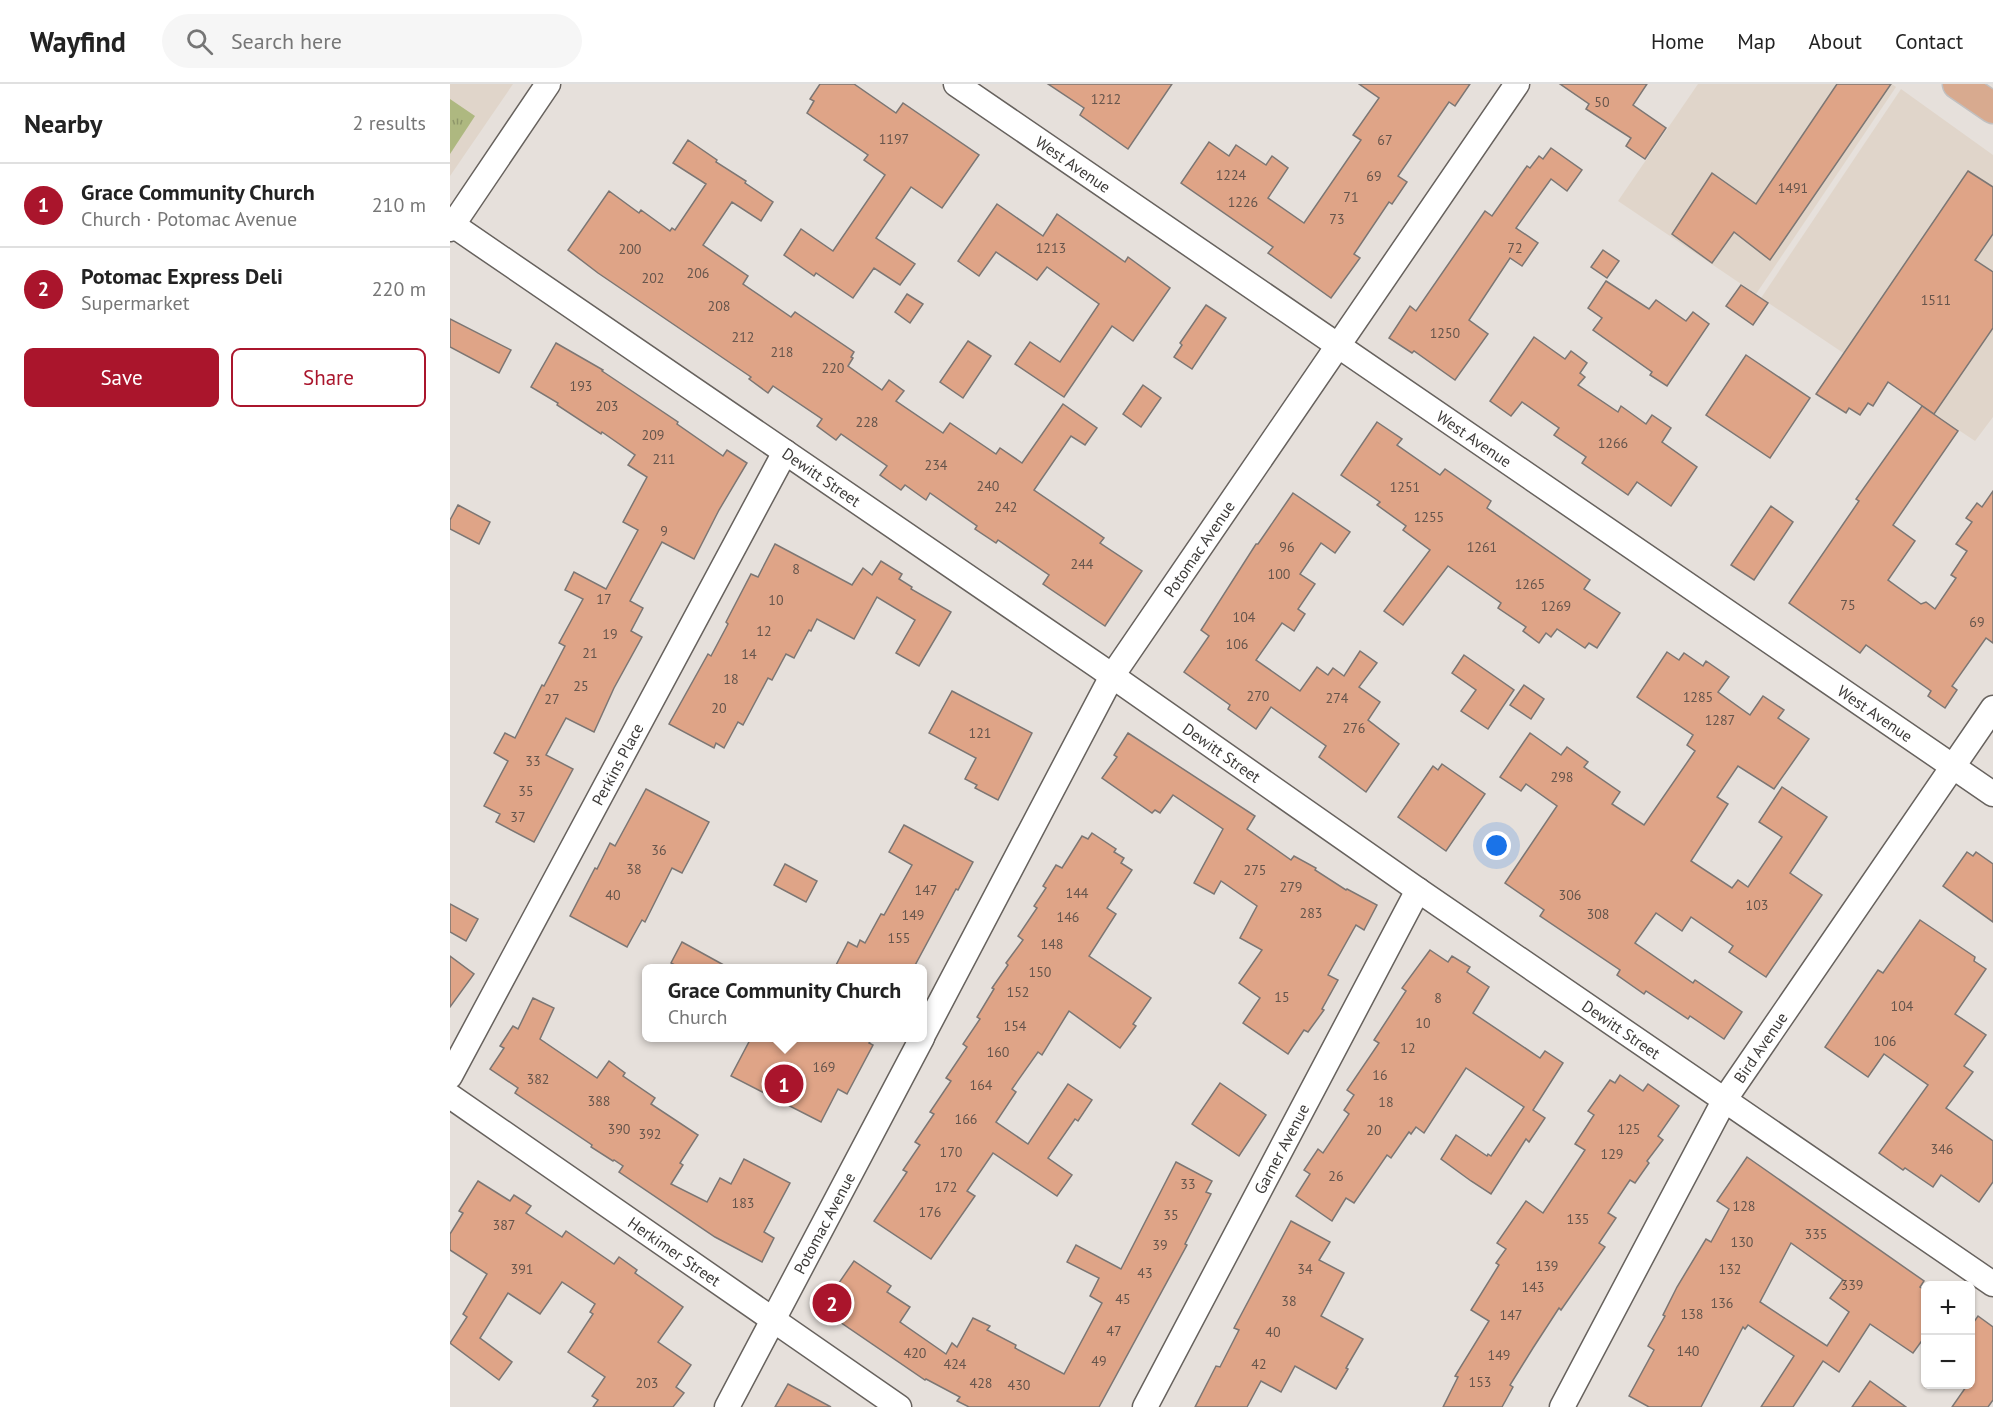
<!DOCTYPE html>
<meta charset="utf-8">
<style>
:root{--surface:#fff;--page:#f6f6f6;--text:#222;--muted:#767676;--line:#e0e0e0;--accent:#aa152c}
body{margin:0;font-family:"PT Sans",sans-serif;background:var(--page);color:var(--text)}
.controls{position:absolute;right:18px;bottom:18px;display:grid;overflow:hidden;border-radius:9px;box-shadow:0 2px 4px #0004}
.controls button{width:54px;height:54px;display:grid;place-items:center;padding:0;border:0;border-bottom:2px solid var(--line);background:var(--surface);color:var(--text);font:30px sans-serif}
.you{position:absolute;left:1047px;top:762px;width:21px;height:21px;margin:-15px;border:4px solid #fff;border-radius:50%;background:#1a73e8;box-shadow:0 0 0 9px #1a73e833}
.badge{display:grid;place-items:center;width:39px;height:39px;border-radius:50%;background:var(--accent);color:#fff;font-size:20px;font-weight:700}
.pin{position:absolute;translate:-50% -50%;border:3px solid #fff;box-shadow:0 2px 6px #0006}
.popup{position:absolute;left:192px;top:880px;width:285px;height:78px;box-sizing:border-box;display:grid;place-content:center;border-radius:9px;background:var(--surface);filter:drop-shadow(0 2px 4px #0005);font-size:20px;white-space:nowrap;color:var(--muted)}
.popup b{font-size:22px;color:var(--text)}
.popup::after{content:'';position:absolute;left:50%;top:100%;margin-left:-12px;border:12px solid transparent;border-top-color:var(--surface)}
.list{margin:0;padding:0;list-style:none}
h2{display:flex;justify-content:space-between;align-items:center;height:78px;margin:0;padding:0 24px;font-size:26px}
h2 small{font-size:20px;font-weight:400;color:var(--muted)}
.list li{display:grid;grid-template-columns:39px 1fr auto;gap:18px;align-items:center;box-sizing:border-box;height:84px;padding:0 24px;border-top:2px solid var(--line)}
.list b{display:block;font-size:22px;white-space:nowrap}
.list p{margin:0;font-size:20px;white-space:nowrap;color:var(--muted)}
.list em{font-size:20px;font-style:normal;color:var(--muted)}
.actions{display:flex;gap:12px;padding:18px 24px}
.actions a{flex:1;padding:14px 0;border:2px solid var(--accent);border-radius:9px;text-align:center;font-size:21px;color:var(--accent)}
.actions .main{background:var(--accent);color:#fff}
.icon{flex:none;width:33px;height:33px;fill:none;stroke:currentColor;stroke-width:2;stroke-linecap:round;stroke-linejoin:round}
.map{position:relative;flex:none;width:1543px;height:1323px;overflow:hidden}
header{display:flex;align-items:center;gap:36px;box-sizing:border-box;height:84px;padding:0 30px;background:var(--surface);border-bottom:2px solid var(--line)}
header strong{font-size:28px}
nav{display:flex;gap:33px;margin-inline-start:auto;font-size:21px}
.search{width:420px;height:54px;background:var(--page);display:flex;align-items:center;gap:15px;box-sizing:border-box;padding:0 21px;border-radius:33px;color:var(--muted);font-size:22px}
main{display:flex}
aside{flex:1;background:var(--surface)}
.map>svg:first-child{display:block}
.built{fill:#e0d5ca}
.park{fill:url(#park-tufts)}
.building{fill:#dfa487;stroke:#7c7673;stroke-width:1.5;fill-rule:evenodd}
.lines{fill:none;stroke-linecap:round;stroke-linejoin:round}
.minor-casing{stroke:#67625e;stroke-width:27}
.major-casing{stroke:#c1c0c0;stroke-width:33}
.minor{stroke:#fff;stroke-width:24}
.major{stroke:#d8aa8f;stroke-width:30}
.labels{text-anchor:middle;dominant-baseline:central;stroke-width:4.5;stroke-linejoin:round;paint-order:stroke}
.number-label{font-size:14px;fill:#66554c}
.street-label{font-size:16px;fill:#3d3b39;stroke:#e6e0db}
</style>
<header>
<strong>Wayfind</strong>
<div class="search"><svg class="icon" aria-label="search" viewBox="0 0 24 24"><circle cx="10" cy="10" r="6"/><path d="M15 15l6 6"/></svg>Search here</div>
<nav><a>Home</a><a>Map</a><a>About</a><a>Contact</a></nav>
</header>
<main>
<aside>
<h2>Nearby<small>2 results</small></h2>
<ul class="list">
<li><span class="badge">1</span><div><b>Grace Community Church</b><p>Church · Potomac Avenue</p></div><em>210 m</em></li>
<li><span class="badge">2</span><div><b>Potomac Express Deli</b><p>Supermarket</p></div><em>220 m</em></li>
</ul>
<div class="actions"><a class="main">Save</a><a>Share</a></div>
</aside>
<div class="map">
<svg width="1543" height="1323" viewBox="0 0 1543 1323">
<defs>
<pattern id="park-tufts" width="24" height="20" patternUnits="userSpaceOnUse" patternTransform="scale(1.5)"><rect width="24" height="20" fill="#aeb880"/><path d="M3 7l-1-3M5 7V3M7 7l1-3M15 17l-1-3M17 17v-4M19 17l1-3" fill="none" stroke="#8f976a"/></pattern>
</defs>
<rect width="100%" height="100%" fill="#e6e0db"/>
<g class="built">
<polygon points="0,0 63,0 0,92"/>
<polygon points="1248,0 1442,0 1446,3 1306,210 1168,117"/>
<polygon points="1451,5 1543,71 1543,333 1525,357 1311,214"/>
</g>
<polygon class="park" points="0,15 25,32 0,70"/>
<g class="building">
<polygon points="370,0 404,0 446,29 453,19 529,71 492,124 461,103 426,154 465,180 450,201 424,184 403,214 366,189 364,192 334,171 351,145 383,167 435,91 414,76 418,71 357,29 364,17 360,15"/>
<polygon points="598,0 722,0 678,65 630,31 634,24"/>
<polygon points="909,0 1020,0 1005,22 999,18 948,92 957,98 942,120 939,118 904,170 910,174 881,214 818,169 823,163 731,99 759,58 779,72 786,61 816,81 822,72 838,84 818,114 854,139 911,56 903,51 929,14"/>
<polygon points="1110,0 1197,0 1183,21 1216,44 1195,75 1176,62 1181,54 1136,25 1139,20"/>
<polygon points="1387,0 1441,0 1320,176 1284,148 1262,179 1222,150 1262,89 1306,120"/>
<polygon points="238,56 267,76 266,78 296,97 295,99 323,118 311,137 282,118 253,161 298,192 293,200 341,233 345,228 404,268 401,273 403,274 398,282 432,306 439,296 454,307 446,317 493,349 500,339 546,370 550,364 572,379 613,320 647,344 635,361 621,352 584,406 654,454 650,459 692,487 655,542 593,500 599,491 548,456 546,459 525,445 527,442 480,409 476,416 455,401 451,406 430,391 437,382 391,350 386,356 367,342 372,335 323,302 318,309 299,295 301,293 148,189 118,166 159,107 189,129 191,126 220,147 222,144 225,146 256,100 223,79"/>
<polygon points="1101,64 1132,86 1117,107 1101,95 1066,144 1088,159 1072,182 1060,174 1019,236 1038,250 1005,296 964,267 962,269 939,254 960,222 966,227 1035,127 1042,132 1077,82 1080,84 1089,72 1093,75"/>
<polygon points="1518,87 1543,103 1543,150 1525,176 1543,188 1543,244 1484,330 1438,298 1423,322 1418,319 1410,331 1399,324 1396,329 1366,310"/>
<polygon points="547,120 593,152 607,130 675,178 678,173 720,204 683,257 662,242 614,313 565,280 580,258 610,278 649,220 597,183 587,196 546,168 529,192 512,180 508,177"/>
<polygon points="1153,166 1169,177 1157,194 1141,183"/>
<polygon points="1156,197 1199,225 1206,216 1236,237 1243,228 1259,240 1217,302 1200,291 1202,288 1143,246 1152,234 1138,224"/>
<polygon points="1291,201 1318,219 1303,241 1276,222"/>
<polygon points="457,210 473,220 460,239 445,228"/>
<polygon points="756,221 776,234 742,285 724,273 732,261 730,259"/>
<polygon points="0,235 61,266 49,289 0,263"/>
<polygon points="1084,253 1115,275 1121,267 1137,279 1130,289 1135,293 1128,301 1168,328 1171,322 1196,340 1202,331 1221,344 1212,358 1247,383 1221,422 1187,398 1178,411 1132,379 1136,373 1104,351 1109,344 1072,318 1061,332 1040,317"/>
<polygon points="518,257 541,272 513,314 490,298"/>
<polygon points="106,259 153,286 152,287 228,338 227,340 273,372 277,366 297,379 269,426 244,475 212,458 180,517 193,524 181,547 192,553 164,604 144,648 116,634 96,671 123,685 84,758 46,738 50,730 34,722 58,677 44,669 55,649 65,654 92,601 94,602 115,562 109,559 133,515 115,506 124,488 156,505 188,446 173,438 197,393 178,381 185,371 152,348 151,350 107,321 108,319 81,303"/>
<polygon points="1296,271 1360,314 1320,374 1256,331"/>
<polygon points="693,301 711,314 691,343 673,330"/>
<polygon points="1472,322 1508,347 1443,441 1465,457 1438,496 1471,520 1476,518 1485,525 1506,494 1501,491 1517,467 1506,460 1522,438 1516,434 1527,419 1532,423 1543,407 1543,559 1536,554 1502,602 1507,606 1495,624 1478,612 1481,607 1416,561 1410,569 1339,519 1409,417 1406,415"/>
<polygon points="927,338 952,355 947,361 990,391 995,385 1041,417 1037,424 1140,496 1134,505 1170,529 1147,564 1139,559 1135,564 1107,545 1101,553 1096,549 1089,559 1073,547 1076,543 1048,524 1051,519 998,482 953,541 934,527 980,466 953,446 956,442 927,421 930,418 891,391"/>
<polygon points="843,409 900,448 885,469 871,459 850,490 865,500 848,525 855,530 844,547 832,539 806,576 850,607 867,583 878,591 883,584 894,592 910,567 927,579 909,603 930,618 918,636 949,660 916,708 869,673 876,662 821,623 806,645 778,625 780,621 734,588 759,552 751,546 806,460 808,460"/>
<polygon points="8,421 40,438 29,460 0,445 0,436"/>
<polygon points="1321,422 1343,438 1304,496 1281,481"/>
<polygon points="325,460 402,501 413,484 422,491 431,477 452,490 449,495 462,503 461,505 501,528 469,582 446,569 465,536 427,513 404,555 367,535 361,547 359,546 344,574 336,570 322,596 318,594 293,641 288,638 274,664 266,659 264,664 219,640 258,570 261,572 278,540 276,538 301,490 308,493"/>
<polygon points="1217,568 1229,576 1234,569 1253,582 1256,577 1279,593 1268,608 1300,631 1313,612 1334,626 1328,634 1359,655 1324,705 1288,682 1267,713 1278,720 1241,777 1282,804 1288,796 1298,803 1332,753 1309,738 1332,703 1377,733 1340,789 1372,811 1316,893 1279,868 1283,862 1241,833 1232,847 1206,829 1185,859 1243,899 1245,896 1292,928 1274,955 1240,932 1238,935 1196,907 1194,910 1167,891 1170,886 1090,832 1094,826 1055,799 1107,722 1076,700 1071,707 1050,693 1080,649 1111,671 1117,663 1138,678 1134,683 1170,708 1162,720 1194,741 1245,667 1237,661 1243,651 1187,613"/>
<polygon points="1014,571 1064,606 1038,645 1011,627 1026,606 1002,589"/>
<polygon points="1074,601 1094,615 1081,635 1060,621"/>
<polygon points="502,607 582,649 548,716 525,704 527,701 515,695 526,674 479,649"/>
<polygon points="678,649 805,732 797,745 841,776 844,772 866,784 865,786 896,806 897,805 927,821 914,846 906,841 878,891 888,896 872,925 874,926 858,948 854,946 838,970 793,939 810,914 789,899 812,866 790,854 807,822 771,797 764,810 744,799 773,745 723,711 710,729 705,726 702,729 652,694 667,673 664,671"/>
<polygon points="992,680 1035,710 996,767 948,733 983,682 988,686"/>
<polygon points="196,705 259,738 232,789 222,784 195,838 192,836 177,863 120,832 145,784 147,785 160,759 165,762"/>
<polygon points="454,741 523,778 508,806 506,805 463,885 384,885 398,858 407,863 410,856 415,859 431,830 434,831 462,781 439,768"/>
<polygon points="642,749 666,765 664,768 674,774 671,779 682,786 657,824 666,830 639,872 701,914 683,940 686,942 670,964 619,927 592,971 588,968 562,1005 566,1008 546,1038 578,1060 618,1000 642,1016 628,1037 625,1035 598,1074 622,1091 607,1112 543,1069 517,1107 525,1112 481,1175 424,1137 457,1088 453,1086 470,1061 465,1058 484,1030 480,1028 501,997 496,994 517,963 513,960 530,935 527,933 544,905 542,904 558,881 556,879 573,856 568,852 587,824 584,822 596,804 593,802 606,781 612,784 632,752 638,755"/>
<polygon points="1517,768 1523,772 1526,768 1543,780 1543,838 1493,802"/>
<polygon points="335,780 367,797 356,818 324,801"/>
<polygon points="0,820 28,835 16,857 0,848"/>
<polygon points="1470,836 1525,873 1524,877 1536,885 1505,930 1536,951 1514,982 1523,988 1496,1024 1543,1057 1543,1098 1529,1118 1491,1091 1483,1103 1455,1084 1453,1086 1429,1069 1478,1001 1434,970 1418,993 1375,963 1428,886 1433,889"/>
<polygon points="232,858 281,885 232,885 221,879"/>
<polygon points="980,866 998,878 1002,872 1020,883 1017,888 1039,903 1023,929 1090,974 1095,967 1113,979 1083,1026 1095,1034 1079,1058 1076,1055 1041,1110 1021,1097 991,1075 1006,1051 1037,1072 1038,1070 1041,1072 1074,1023 1016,984 974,1049 966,1043 961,1050 959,1048 941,1074 937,1071 904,1119 896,1114 882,1137 846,1112 860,1090 854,1086 868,1065 873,1069 899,1030 894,1026 904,1011 897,1006 929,959 924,956 956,907 952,904"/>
<polygon points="0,872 24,890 0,923"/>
<polygon points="83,914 104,924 90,955 147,994 159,977 175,989 173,992 205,1014 201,1020 248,1051 230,1079 233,1081 221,1100 257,1118 270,1094 281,1100 294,1075 340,1099 314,1148 324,1154 312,1178 265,1153 169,1088 173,1082 164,1076 163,1077 141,1063 142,1061 65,1009 68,1004 40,985 54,964 50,962 63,942 68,945"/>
<polygon points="301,954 423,954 419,959 423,961 397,1010 388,1005 371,1038 281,992"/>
<polygon points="1170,991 1193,1007 1198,1000 1229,1022 1208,1052 1213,1056 1197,1077 1199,1079 1185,1099 1180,1096 1158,1129 1166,1134 1149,1159 1155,1163 1111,1226 1109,1224 1083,1264 1060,1301 1063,1303 1052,1323 993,1323 1008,1293 1005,1292 1039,1237 1021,1226 1049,1181 1046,1179 1056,1165 1047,1159 1076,1117 1093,1129 1135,1066 1125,1060 1144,1031 1138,1027 1160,996 1165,999"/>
<polygon points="770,999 816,1031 789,1072 742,1040"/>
<path d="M1297 1073 1474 1197 1470 1203 1476 1207V1251L1463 1269 1420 1240 1389 1288 1373 1277 1343 1323H1311L1344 1272 1298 1241 1295 1245 1293 1243 1251 1323H1199L1179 1312 1204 1266 1198 1262 1215 1232 1213 1231 1227 1203 1256 1155 1261 1158 1279 1125 1267 1117ZM1341 1159 1393 1196 1380 1214 1399 1228 1377 1262 1310 1218Z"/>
<polygon points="726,1078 762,1097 756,1108 761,1110 735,1160 737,1161 649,1323 519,1323 507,1317 510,1313 476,1295 475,1296 371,1225 404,1177 441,1202 437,1208 460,1223 450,1238 496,1270 502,1259 507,1263 523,1234 540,1242 537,1246 566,1261 565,1264 614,1290 652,1219 640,1212 649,1194 617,1178 626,1161 671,1185"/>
<polygon points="28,1097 60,1117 64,1111 81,1122 76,1129 112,1153 116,1147 164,1180 169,1173 187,1186 185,1189 233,1223 208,1258 241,1281 226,1303 234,1309 223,1323 143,1323 148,1316 142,1312 155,1293 118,1268 143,1230 140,1228 145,1220 112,1198 90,1230 58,1209 30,1254 62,1278 49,1296 0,1259 17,1233 13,1230 37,1190 0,1166 0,1150 13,1129 9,1127"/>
<polygon points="841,1137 880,1158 869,1176 894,1189 871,1232 913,1255 896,1284 898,1285 886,1305 845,1282 831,1308 811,1297 797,1323 745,1323 766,1282 770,1283 789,1246 784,1244"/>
<polygon points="1528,1232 1543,1243 1543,1316 1538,1323 1502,1323 1518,1300 1521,1300 1521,1242"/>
<polygon points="1420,1297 1456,1323 1402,1323"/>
<polygon points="338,1300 381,1323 325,1323"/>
</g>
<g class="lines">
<defs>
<g id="minor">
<path id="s1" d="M506 0 1543 710"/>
<path id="s2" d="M0 139 648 582 968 806 1543 1200"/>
<polyline points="0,145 98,0"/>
<path id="s3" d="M472 953 662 592 1067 0"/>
<path id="s4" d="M0 992 335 368"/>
<path id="s5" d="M0 1012 449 1323"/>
<path id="s6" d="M277 1323 472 954"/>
<path id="s7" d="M695 1323 968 806"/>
<path id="s8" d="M1112 1323 1275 1015 1543 624"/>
</g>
<polyline id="major" points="1508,0 1543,24"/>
</defs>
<use href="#minor" class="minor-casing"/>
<use href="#major" class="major-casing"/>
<use href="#minor" class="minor"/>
<use href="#major" class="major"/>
</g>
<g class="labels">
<g class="number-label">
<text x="656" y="15">1212</text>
<text x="1152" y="18">50</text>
<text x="444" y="55">1197</text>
<text x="935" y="56">67</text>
<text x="781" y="91">1224</text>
<text x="924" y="92">69</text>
<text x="1343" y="104">1491</text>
<text x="901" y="113">71</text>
<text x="793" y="118">1226</text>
<text x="887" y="135">73</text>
<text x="601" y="164">1213</text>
<text x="1065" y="164">72</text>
<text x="180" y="165">200</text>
<text x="248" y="189">206</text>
<text x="203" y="194">202</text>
<text x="1486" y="216">1511</text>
<text x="269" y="222">208</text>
<text x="995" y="249">1250</text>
<text x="293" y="253">212</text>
<text x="332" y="268">218</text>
<text x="383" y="284">220</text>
<text x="131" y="302">193</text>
<text x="157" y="322">203</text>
<text x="417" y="338">228</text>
<text x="203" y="351">209</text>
<text x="1163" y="359">1266</text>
<text x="214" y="375">211</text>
<text x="486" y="381">234</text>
<text x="538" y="402">240</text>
<text x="955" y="403">1251</text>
<text x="556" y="423">242</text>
<text x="979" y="433">1255</text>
<text x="214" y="447">9</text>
<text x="837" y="463">96</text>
<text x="1032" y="463">1261</text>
<text x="632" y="480">244</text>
<text x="346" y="485">8</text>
<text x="829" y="490">100</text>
<text x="1080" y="500">1265</text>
<text x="154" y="515">17</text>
<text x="326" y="516">10</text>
<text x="1398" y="521">75</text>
<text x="1106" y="522">1269</text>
<text x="794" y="533">104</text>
<text x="1527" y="538">69</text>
<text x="314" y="547">12</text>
<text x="160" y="550">19</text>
<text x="787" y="560">106</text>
<text x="140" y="569">21</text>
<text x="299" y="570">14</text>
<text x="281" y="595">18</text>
<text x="131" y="602">25</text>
<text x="808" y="612">270</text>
<text x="1248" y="613">1285</text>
<text x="887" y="614">274</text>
<text x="102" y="615">27</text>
<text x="269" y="624">20</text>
<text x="1270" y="636">1287</text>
<text x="904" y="644">276</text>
<text x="530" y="649">121</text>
<text x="83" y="677">33</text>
<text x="1112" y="693">298</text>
<text x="76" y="707">35</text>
<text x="68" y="733">37</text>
<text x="209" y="766">36</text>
<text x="184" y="785">38</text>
<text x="805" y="786">275</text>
<text x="841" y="803">279</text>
<text x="476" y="806">147</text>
<text x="627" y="809">144</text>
<text x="163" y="811">40</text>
<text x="1120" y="811">306</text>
<text x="1307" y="821">103</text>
<text x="861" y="829">283</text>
<text x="1148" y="830">308</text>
<text x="463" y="831">149</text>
<text x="618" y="833">146</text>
<text x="449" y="854">155</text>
<text x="602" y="860">148</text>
<text x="590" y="888">150</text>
<text x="568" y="908">152</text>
<text x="832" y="913">15</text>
<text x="988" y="914">8</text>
<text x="1452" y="922">104</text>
<text x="973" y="939">10</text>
<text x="565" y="942">154</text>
<text x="1435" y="957">106</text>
<text x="958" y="964">12</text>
<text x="548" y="968">160</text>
<text x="374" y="983">169</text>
<text x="930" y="991">16</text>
<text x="88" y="995">382</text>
<text x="531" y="1001">164</text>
<text x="149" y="1017">388</text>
<text x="936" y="1018">18</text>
<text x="516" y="1035">166</text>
<text x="169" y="1045">390</text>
<text x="1179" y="1045">125</text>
<text x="924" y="1046">20</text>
<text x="200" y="1050">392</text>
<text x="1492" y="1065">346</text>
<text x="501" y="1068">170</text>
<text x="1162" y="1070">129</text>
<text x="886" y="1092">26</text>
<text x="738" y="1100">33</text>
<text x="496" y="1103">172</text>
<text x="293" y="1119">183</text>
<text x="1294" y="1122">128</text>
<text x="480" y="1128">176</text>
<text x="721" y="1131">35</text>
<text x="1128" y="1135">135</text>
<text x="54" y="1141">387</text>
<text x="1366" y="1150">335</text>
<text x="1292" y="1158">130</text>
<text x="710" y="1161">39</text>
<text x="1097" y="1182">139</text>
<text x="72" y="1185">391</text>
<text x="855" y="1185">34</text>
<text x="1280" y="1185">132</text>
<text x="695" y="1189">43</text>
<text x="1402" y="1201">339</text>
<text x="1083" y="1203">143</text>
<text x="673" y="1215">45</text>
<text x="839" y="1217">38</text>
<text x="1272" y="1219">136</text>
<text x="1242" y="1230">138</text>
<text x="1061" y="1231">147</text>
<text x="664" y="1247">47</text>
<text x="823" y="1248">40</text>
<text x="1238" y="1267">140</text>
<text x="465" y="1269">420</text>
<text x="1049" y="1271">149</text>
<text x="649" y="1277">49</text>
<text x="505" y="1280">424</text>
<text x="809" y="1280">42</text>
<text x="1030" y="1298">153</text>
<text x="197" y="1299">203</text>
<text x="531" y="1299">428</text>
<text x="569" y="1301">430</text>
</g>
<g class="street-label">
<text stroke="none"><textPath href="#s1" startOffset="142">West Avenue</textPath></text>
<text stroke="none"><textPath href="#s1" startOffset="628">West Avenue</textPath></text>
<text stroke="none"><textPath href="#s2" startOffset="450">Dewitt Street</textPath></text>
<text stroke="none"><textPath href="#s3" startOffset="562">Potomac Avenue</textPath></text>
<text stroke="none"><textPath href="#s1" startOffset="1114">West Avenue</textPath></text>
<text stroke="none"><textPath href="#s2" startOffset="936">Dewitt Street</textPath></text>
<text stroke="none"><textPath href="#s4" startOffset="354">Perkins Place</textPath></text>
<text stroke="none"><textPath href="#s2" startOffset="1422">Dewitt Street</textPath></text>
<text stroke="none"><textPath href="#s8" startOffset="411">Bird Avenue</textPath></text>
<text stroke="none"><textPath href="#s7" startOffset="292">Garner Avenue</textPath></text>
<text stroke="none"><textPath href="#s6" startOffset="208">Potomac Avenue</textPath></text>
<text stroke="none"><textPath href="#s5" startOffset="273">Herkimer Street</textPath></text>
</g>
</g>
</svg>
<div class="controls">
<button>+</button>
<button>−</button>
</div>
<div class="you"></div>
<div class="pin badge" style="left:334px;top:1000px">1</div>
<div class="popup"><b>Grace Community Church</b>Church</div>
<div class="pin badge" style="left:382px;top:1219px">2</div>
</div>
</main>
